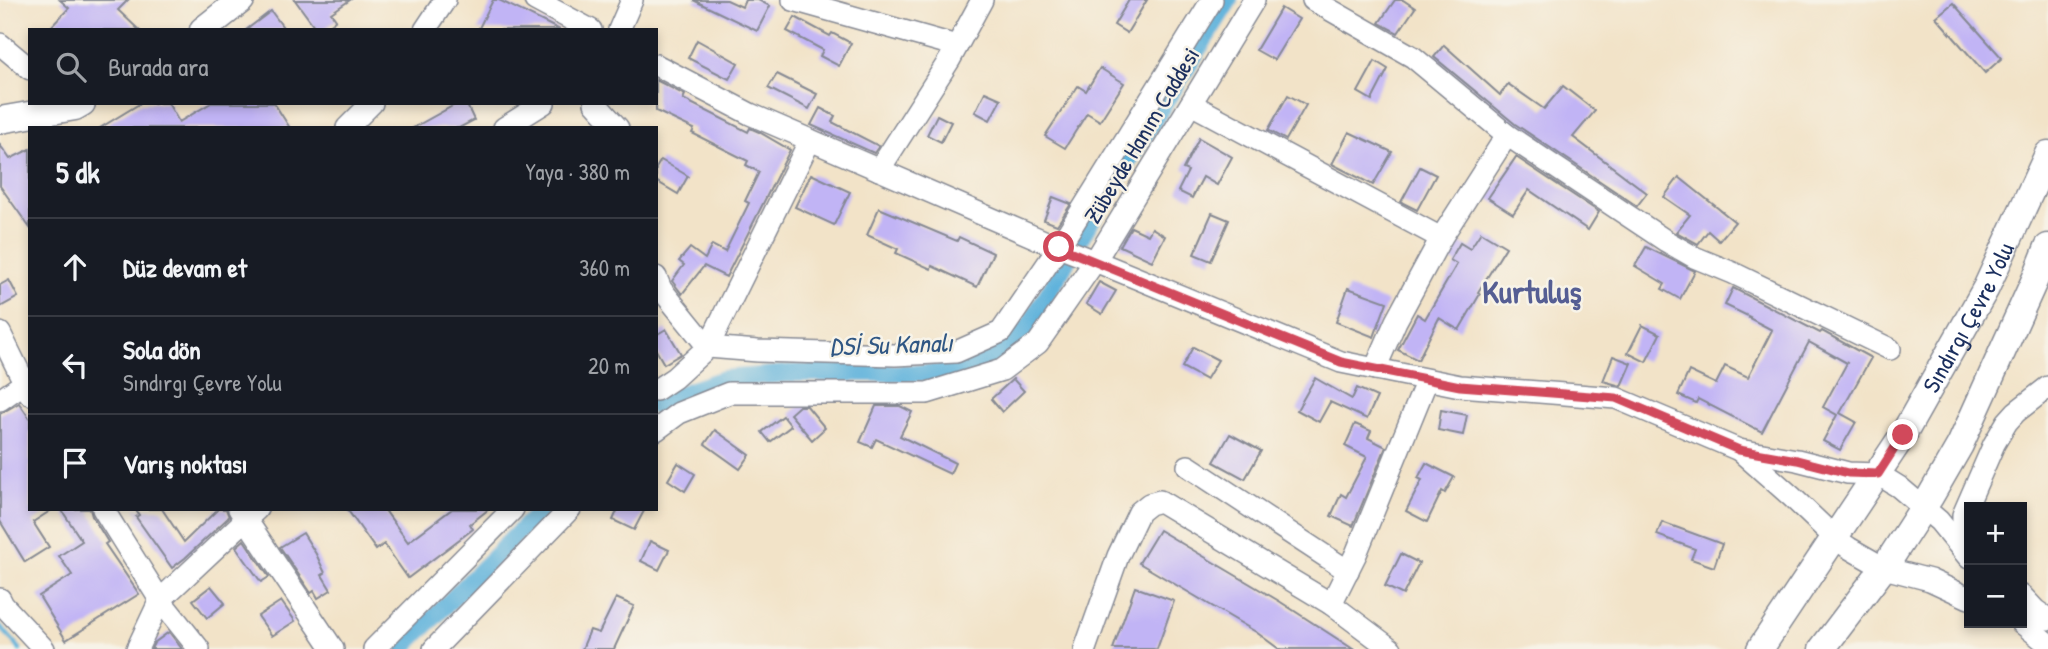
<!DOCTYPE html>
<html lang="tr">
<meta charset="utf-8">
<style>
:root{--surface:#171b24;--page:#20242c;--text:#f1f3f6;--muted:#9ea1a6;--line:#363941}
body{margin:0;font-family:"Patrick Hand",sans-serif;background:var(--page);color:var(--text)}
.controls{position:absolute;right:21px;bottom:21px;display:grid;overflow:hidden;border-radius:0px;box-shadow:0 4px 10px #0003}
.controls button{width:63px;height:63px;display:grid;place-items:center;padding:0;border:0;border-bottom:2px solid var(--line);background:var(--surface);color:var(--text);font:35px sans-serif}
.stop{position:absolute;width:21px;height:21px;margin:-16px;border:5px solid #d1495b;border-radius:50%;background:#fff}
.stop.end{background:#d1495b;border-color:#fff;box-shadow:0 2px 7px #0008}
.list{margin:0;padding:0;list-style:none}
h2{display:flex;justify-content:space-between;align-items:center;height:91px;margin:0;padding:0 28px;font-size:30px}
h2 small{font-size:23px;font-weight:400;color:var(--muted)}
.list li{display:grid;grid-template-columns:46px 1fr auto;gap:21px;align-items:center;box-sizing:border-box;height:98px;padding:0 28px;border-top:2px solid var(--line)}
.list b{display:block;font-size:26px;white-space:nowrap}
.list p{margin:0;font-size:23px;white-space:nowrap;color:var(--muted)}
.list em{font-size:23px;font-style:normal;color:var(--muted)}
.icon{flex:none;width:38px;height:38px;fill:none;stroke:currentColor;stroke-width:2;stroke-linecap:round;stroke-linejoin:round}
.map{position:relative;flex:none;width:2048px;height:649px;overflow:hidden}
.search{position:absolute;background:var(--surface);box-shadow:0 4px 10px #0003;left:28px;top:28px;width:630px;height:77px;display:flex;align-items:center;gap:18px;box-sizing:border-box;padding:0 24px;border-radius:0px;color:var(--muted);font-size:26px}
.panel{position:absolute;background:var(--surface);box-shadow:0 4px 10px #0003;left:28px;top:126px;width:630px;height:385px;border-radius:0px}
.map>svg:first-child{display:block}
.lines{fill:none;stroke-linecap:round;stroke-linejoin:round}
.stream{stroke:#60b3dc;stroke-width:4.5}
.canal{stroke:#60b3dc;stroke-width:18}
.building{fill:#c1b4f5}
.minor-casing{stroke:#868993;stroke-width:24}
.major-casing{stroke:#868993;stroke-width:29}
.minor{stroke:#fff;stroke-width:21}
.major{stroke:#fff;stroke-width:26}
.route{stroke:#d1495b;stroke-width:9}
.labels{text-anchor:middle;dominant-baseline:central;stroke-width:5;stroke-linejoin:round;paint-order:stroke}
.street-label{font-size:24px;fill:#1b2f5e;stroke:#f7f3e8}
.water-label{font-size:26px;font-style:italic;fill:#305784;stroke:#f7f3e8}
.district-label{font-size:32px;font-weight:bold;fill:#555e93;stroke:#f7f3e8}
</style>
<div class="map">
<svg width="2048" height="649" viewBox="0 0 2048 649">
<rect width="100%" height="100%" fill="#f7f3e8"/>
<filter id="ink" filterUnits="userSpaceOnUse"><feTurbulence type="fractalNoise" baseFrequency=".0143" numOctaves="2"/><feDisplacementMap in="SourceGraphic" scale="14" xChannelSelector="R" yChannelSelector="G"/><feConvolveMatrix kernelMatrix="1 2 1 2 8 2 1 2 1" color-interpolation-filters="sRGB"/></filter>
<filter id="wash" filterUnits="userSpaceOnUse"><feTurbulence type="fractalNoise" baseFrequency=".00686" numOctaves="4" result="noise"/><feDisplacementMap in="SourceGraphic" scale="28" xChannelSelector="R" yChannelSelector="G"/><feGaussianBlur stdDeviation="1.57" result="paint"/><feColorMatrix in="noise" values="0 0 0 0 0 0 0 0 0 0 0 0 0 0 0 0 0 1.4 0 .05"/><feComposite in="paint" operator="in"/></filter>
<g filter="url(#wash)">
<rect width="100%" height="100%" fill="#f2e3c8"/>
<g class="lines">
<polyline class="stream" points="0,626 20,649"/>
<g class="canal">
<polyline points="656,406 671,397 724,379 796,373 952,373 1002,353 1025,332 1087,227 1229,0"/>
<polyline points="402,649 542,509"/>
</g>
</g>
<g id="blocks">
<g class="building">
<polygon points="60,0 128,0 118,10 139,30 48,30 69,8"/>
<polygon points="295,0 350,0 331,13 336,20 323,30 317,30"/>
<polygon points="493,0 499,0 560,30 478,30"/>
<polygon points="693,0 727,0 742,7 745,0 758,0 770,6 757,31"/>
<polygon points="1129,0 1147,0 1127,33 1114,25"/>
<polygon points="1395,0 1403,0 1415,8 1398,33 1379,23"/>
<polygon points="1953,3 2002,58 1985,73 1936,17"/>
<polygon points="1281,8 1299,19 1274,60 1256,50"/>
<polygon points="271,11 285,30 246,30"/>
<polygon points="795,17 830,36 832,33 851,43 839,66 820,56 823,50 787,31"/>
<polygon points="697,40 738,63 729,79 688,58"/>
<polygon points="1444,45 1500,95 1508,84 1544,109 1563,86 1595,111 1573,137 1647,193 1637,206 1515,124 1434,57"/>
<polygon points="1375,61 1388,69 1372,100 1358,92"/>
<polygon points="1100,68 1124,83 1100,121 1087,113 1065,148 1045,136 1078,86 1086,91"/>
<polygon points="777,74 817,94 809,109 768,88"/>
<polygon points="656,80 685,95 683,99 748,132 750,128 759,132 790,150 726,277 704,266 682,294 672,281 684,265 679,261 690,248 705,259 712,245 725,252 749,203 745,201 759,172 746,165 748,161 692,133 694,129 656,111"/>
<polygon points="985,92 1001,99 990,120 975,112"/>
<polygon points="1288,95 1306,105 1286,140 1268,130"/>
<polygon points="141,103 168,103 179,122 211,103 274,103 290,128 100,128"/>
<polygon points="458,103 466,103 474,120 459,128 413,128"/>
<polygon points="820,108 835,116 832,122 879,146 874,153 811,125"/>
<polygon points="937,115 951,122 941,142 927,135"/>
<polygon points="1349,132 1392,152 1373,185 1332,164"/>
<polygon points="1199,138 1232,157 1217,185 1203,177 1192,198 1178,191 1188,171 1183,169"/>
<polygon points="0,145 10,159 30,149 30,228 0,186"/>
<polygon points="1516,157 1599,212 1588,230 1529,190 1513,214 1488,198"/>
<polygon points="661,160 688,176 678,194 656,181 656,168"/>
<polygon points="1420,167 1436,175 1417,210 1401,202"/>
<polygon points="811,174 850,192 834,225 795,207"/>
<polygon points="1679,177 1735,222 1719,241 1708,231 1698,244 1676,232 1690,215 1664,197"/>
<polygon points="1053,197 1071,204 1057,225 1044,220"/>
<polygon points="879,208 957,241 959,237 993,253 977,287 932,266 931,269 896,253 898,249 867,235"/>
<polygon points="1212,213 1229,220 1211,261 1194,254"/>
<polygon points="1131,227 1148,235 1152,228 1165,236 1152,261 1120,246"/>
<polygon points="1481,232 1506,247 1478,292 1480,294 1459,330 1439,318 1418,360 1398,350 1417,314 1425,319 1457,264 1450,260 1460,243 1470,249"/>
<polygon points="1646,247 1695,271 1680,299 1662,289 1665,284 1635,266"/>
<polygon points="9,280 18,297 0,307 0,285"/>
<polygon points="1099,282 1116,291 1102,314 1086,304"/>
<polygon points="1348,288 1387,302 1374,337 1336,322"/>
<polygon points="1733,288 1820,333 1822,331 1871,358 1840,413 1856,422 1840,450 1823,441 1837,415 1823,407 1847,363 1809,342 1762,432 1698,399 1696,403 1678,395 1689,371 1716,384 1725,366 1748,377 1770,334 1772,330 1749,318 1750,317 1725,305"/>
<polygon points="1642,325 1660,334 1646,362 1628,353"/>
<polygon points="666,329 681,354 664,364 656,350 656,335"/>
<polygon points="1193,347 1218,360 1206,380 1182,367"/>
<polygon points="1613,356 1631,363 1621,386 1603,381"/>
<polygon points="1315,378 1352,399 1357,388 1377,397 1367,419 1330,402 1319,422 1297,410"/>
<polygon points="1013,379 1024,391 1002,412 991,399"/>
<polygon points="19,403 30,419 30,509 53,509 33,522 49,547 25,562 0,521 0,414"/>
<polygon points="799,406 807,406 825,428 812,440 790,414"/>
<polygon points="876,406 900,406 912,412 900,436 955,463 950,474 876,439 872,447 860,442"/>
<polygon points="1441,410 1467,415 1463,435 1438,430"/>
<polygon points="783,416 791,426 770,442 762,432"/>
<polygon points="1355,424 1371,431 1368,438 1386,447 1353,526 1331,516 1341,494 1346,497 1367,457 1345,446"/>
<polygon points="715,430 750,455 740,469 705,444"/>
<polygon points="1230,434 1261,451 1245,479 1214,462"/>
<polygon points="678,463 695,474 685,491 668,480"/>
<polygon points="1426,463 1454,477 1445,493 1442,491 1427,522 1406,511 1422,480 1418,478"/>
<polygon points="61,509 90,509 92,516 108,542 105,544 139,594 66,640 39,596 72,575 59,556 82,541"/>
<polygon points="135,509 162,509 184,542 218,509 226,509 229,517 185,558 172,568 136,517 139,515"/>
<polygon points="347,509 384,509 408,542 452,509 489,509 470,524 473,529 408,578 384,544 376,550"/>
<polygon points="618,509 645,509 634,530 613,520"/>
<polygon points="1662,522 1722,544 1714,567 1691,559 1695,549 1657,535"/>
<polygon points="1159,530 1279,601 1353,649 1279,649 1256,632 1139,563"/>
<polygon points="303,533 316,554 325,573 322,575 331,590 318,598 314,591 311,593 280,547"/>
<polygon points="244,540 269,577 261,582 236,547"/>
<polygon points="650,541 669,550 659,570 641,561"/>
<polygon points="1401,554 1419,563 1403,595 1385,586"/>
<polygon points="211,586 225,603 207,618 193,600"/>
<polygon points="1135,587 1174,601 1157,649 1113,649"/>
<polygon points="616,598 634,606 614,649 582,649 590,630 599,633"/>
<polygon points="281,601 295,621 272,636 258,616"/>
<polygon points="169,632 182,649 151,649 154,643"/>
</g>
</g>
</g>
<g filter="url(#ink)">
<use href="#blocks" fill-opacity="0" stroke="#868993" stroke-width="2"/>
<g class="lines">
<defs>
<g id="minor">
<polyline points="535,0 591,30"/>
<polyline points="793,0 957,46"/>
<polyline points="1313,0 1413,57 1507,135 1666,241 1694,257 1733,273 1890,349"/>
<polyline points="425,30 445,0"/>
<polyline points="619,30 632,0"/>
<polyline points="0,44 30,69"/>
<polyline points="656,65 750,114 1046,242 1095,261 1341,362 1460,386 1616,398 1739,450 1797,460 1848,473 1878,474 1899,487 1939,521 1969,558"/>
<polyline points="595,103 618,128"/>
<polyline points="1191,104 1441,238"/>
<polyline points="347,128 372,103"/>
<polyline points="504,128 544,103"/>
<polyline points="879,170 950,59 982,0"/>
<polyline points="656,277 661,289 708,347 758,351 895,355 956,352 1001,332 1059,247 1212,0"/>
<polyline points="0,333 30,394"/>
<polyline points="1375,369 1396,321 1441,238 1507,135"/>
<polyline points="656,390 674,378 708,347 810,140"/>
<polyline points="0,400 30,379"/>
<polyline points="656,430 679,413 729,393 927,393 1002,370 1038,343 1095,261 1254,0"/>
<polyline points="1739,450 1792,497 1835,538 1849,548 1884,568 1930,580 1969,598"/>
<polyline points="1188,466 1348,571"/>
<polyline points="103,509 160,600 199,649"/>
<polyline points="239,509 333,649"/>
<polyline points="1969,541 1963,529 1963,515 1994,444 2007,422 2016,412 2048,387"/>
<polyline points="2022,596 2035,610 2048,619"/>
<polyline points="0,599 3,605 44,649"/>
<polyline points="1331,604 1356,554 1427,380"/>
<polyline points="2022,623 2048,644"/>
<polyline points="137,649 160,600 257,509"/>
<polyline points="374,649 513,509"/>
<polyline points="434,649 570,509"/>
<polyline points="1085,649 1118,556 1139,512 1149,504 1160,501 1331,604 1391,649"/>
</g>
<g id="major">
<polyline points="203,30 241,0"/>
<polyline points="0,120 75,107 82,103"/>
<path id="s1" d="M1760 649 1903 435 1986 288 2048 154"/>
<polyline points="1822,649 1888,562 1930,497 1960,445 2036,277 2048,247"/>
</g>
</defs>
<use href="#minor" class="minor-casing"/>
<use href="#major" class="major-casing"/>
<use href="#minor" class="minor"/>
<use href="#major" class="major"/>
</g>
</g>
<g class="lines" filter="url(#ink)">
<polyline class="route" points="1059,247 1341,362 1460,386 1616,398 1739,450 1797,460 1848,473 1878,474 1903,435"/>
</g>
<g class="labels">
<g class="street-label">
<text transform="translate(1141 135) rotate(-59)">Zübeyde Hanım Caddesi</text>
<text stroke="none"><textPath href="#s1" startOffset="392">Sındırgı Çevre Yolu</textPath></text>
</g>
<g class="water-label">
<text transform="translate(891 344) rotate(-2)">DSİ Su Kanalı</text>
</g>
<g class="district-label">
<text x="1532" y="291">Kurtuluş</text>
</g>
</g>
</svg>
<div class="controls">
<button>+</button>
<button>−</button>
</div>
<div class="stop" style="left:1059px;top:247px"></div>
<div class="stop end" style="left:1903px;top:435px"></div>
<div class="search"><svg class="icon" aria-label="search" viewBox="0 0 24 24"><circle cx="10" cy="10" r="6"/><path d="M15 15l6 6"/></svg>Burada ara</div>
<section class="panel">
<h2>5 dk<small>Yaya · 380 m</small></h2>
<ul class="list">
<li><svg class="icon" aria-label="ahead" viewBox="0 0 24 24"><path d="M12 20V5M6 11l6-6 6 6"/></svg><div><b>Düz devam et</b></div><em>360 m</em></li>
<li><svg class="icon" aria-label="left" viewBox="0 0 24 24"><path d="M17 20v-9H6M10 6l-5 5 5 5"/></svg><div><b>Sola dön</b><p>Sındırgı Çevre Yolu</p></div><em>20 m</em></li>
<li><svg class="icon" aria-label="arrive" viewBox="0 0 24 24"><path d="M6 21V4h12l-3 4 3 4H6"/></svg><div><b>Varış noktası</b></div></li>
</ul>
</section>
</div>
